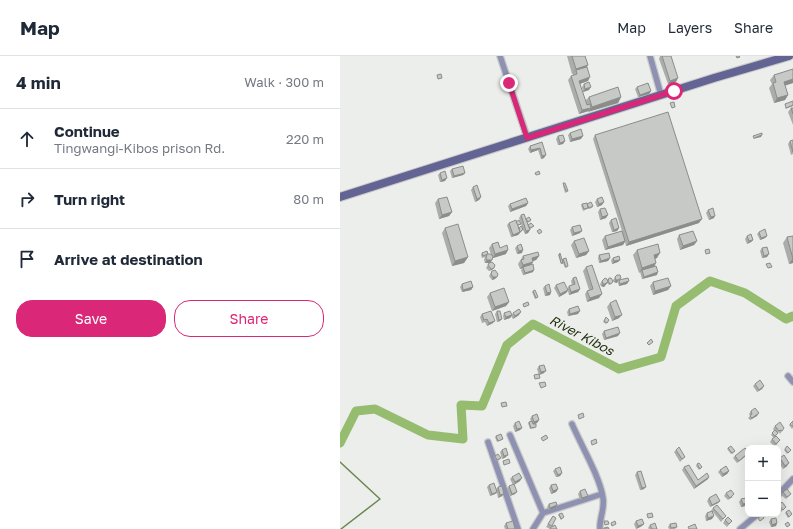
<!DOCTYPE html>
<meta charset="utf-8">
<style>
:root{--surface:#fff;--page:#f2f2f3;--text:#1f2937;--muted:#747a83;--line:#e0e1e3;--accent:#db2777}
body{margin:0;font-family:"Golos Text",sans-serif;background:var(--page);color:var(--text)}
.controls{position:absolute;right:12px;bottom:12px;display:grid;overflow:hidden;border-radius:8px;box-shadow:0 4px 16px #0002}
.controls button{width:36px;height:36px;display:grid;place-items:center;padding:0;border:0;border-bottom:1px solid var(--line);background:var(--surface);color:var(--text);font:20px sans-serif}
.stop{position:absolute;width:12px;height:12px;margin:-9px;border:3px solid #db2777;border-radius:50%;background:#fff}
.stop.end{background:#db2777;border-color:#fff;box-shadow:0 1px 4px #0008}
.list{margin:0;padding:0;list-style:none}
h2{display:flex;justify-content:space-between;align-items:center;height:52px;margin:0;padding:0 16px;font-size:17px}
h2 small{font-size:13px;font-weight:400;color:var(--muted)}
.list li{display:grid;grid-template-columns:26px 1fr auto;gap:12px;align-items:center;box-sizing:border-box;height:60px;padding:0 16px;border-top:1px solid var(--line)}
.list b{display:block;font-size:15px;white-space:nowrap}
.list p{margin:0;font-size:13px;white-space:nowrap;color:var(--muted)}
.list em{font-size:13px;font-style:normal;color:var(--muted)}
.actions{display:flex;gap:8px;padding:12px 16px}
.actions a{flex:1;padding:9px 0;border:1px solid var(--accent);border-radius:16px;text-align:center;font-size:14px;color:var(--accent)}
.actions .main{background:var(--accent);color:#fff}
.icon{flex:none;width:22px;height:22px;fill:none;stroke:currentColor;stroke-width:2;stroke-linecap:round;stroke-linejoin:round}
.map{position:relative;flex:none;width:453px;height:473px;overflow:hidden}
header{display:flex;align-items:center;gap:24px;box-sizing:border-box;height:56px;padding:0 20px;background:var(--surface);border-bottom:1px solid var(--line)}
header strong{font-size:19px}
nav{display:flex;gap:22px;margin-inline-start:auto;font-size:14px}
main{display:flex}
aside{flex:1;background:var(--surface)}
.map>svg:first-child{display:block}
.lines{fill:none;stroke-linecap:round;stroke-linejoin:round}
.stream{stroke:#6c8751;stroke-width:1.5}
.river{stroke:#96bc6f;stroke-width:9}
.street-casing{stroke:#c8cac7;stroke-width:8}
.secondary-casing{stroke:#c8cac7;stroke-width:10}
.street{stroke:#8f91b3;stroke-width:5.5}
.secondary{stroke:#646494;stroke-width:8}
.wall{fill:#abadaa;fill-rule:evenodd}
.shaded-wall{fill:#8b8d8b}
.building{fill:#c7c9c6;stroke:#8b8d8b}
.route{stroke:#db2777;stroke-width:5}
.labels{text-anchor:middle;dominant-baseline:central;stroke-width:3.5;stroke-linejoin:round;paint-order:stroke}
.water-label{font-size:13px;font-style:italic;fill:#223211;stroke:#eceeeb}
</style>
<header>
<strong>Map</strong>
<nav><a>Map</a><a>Layers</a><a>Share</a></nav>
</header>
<main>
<aside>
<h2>4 min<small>Walk · 300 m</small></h2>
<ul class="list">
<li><svg class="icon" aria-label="ahead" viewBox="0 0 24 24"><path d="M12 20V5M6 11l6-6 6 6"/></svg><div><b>Continue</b><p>Tingwangi-Kibos prison Rd.</p></div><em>220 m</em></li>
<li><svg class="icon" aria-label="right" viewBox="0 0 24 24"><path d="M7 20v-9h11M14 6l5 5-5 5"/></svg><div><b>Turn right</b></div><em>80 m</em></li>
<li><svg class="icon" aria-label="arrive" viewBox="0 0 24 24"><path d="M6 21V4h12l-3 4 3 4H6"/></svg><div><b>Arrive at destination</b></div></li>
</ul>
<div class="actions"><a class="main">Save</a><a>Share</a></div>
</aside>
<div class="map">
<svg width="453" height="473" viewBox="0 0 453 473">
<rect width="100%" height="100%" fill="#eceeeb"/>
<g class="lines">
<polyline class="stream" points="0,406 40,443 1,473"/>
<polyline class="river" points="0,387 16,355 35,353 88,379 123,383 121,349 142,350 167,289 193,268 279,313 321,301 336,250 370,225 405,237 446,263 453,260"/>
<defs>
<g id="street">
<polyline points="160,0 187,81"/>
<polyline points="310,0 321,39"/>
<polyline points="448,320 453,326"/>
<path d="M232 368C241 389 260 421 263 442 265 453 259 463 260 473"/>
<polyline points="170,379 203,457"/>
<polyline points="148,386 178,473"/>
<polyline points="438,439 453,423"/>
<polyline points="193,473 203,457 262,438"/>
<polyline points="400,473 418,458"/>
</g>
<polyline id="secondary" points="0,141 374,22 449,0"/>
</defs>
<use href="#street" class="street-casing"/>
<use href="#secondary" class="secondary-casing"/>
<use href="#street" class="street"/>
<use href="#secondary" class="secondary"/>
</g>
<g class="wall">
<polygon points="227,0 245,0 248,9 247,11 248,25 240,28 245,45 249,41 281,41 278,47 239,58 228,24 231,20 233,19 233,18 232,18"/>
<polygon points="320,0 331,0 336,26 328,28 319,3"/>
<polygon points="453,13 453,27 445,29 448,39 445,44 434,47 429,32 432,28 430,24 434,19"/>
<polygon points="244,28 249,34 243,36 242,31"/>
<polygon points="297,31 311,35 309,38 298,41 295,33"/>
<polygon points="451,52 453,52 453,69 448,56"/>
<polygon points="230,77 241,83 230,86 228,79"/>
<polygon points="255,79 359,167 286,190 285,186 283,189 265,194 262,184 265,180 282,175 253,83"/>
<polygon points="218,80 225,85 223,88 218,89 216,83"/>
<polygon points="453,84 453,98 451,99 448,88 450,85"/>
<polygon points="202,86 204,102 201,103 198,94 190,97 188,93 190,90"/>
<polygon points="112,113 125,117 123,119 112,122 110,115"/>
<polygon points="100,117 105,125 100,126 98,119"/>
<polygon points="223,127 228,135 227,136 225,137 223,129"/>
<polygon points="133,131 141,141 139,144 135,146 131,134"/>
<polygon points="98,143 112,156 109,160 99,163 95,147"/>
<polygon points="257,143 262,149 257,151 255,146"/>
<polygon points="188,147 186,150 170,156 168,150 170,148"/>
<polygon points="242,148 247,148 253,150 252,152 248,153 248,152 247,153 243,155 241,149"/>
<polygon points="260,153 266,162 260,164 258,156"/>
<polygon points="368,154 374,162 369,164 366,157"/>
<path d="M181 159 186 163 191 165 187 167 188 170H194L189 174 188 177 185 178 183 174 178 179 171 181 167 169 169 167 176 166 181 167 179 162ZM181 168 182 172H179L178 170Z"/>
<polygon points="271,164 279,172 277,175 272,176 269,167"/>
<polygon points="232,171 240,177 232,180 230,174"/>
<polygon points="105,172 128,201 124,207 112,210 102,177"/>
<polygon points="419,176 427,180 425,182 420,184 417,178"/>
<polygon points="339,179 357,185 354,189 340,194 337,183"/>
<polygon points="407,180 413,184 411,186 407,188 405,183"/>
<polygon points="453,180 453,207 449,208 443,187 447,181"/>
<polygon points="234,185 249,195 246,199 236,202 231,189"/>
<polygon points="152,188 160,192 166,198 153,202 152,202 152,204 150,206 155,209 149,215 146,212 149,207 145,207 144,204 145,201 142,202 141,199 142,197 151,199 149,192"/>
<polygon points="177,190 182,197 177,198 175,192"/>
<polygon points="422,192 427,201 422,202 420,195"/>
<polygon points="297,194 317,202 315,203 314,211 317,219 302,223 300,216 299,217 293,199"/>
<polygon points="219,198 222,203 223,203 228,210 227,211 225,212 223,207 223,208 221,208 218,199"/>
<polygon points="259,199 270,202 268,205 259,207 258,202"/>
<polygon points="183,200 199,200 196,204 193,205 190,209 193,216 183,219 181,214 183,212 180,213 178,208"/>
<polygon points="273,202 280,204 278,206 272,208 271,204"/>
<polygon points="246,211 259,242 247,246 245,238 247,235 249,234 243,215"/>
<polygon points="152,215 155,223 152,224 149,220"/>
<polygon points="277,219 281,222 277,227 274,226 273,225 271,228 269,229 267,227 264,231 261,230 260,228 262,225 273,224"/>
<polygon points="233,222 240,233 238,236 229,239 228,235 226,237 219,241 214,232 216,229 227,233 229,230 232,229 231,225"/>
<polygon points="279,224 287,228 279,230 278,227"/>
<polygon points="313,226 331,230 328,234 313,239 310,230"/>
<polygon points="122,228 133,231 131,234 122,236 120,231"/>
<polygon points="205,230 211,236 210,239 205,240 203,232"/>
<polygon points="193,235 197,242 195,243 192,236"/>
<polygon points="150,237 169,246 166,250 152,255 147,241"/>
<polygon points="270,247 279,262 272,265 267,251"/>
<polygon points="229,253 238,258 228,260 227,256"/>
<polygon points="157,255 160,265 157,266 155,258"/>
<polygon points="164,257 172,259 173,257 179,259 173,263 171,260 170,262 164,264 163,260"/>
<polygon points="142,258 153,267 147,270 145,266 142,267 140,261"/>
<polygon points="266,261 269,264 266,268 263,266"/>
<polygon points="264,275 278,280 264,284 262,278"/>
<polygon points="199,310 204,317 199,319 197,313"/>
<polygon points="415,328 424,330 422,333 417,336 413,330"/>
<polygon points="411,355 417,360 410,364 408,362 410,360 409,358"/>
<polygon points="192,360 199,364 197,367 195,368 195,372 190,373 188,367 189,366 191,365 190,363"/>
<polygon points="175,367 182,372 180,374 175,376 173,370"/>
<polygon points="450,368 453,372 452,373 449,369"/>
<polygon points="435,370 444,372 440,378 439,376 434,382 431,379 434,374 433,373"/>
<polygon points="156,380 163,383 162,384 157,386 155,381"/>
<polygon points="432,383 440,384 435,391 430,386"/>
<polygon points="388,392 394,397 391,398 387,393"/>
<polygon points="445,393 450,395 447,398 444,394"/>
<polygon points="162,394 166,401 162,403 160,396"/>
<polygon points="336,394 345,401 340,406 334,396"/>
<polygon points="407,399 397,407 393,402 395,400"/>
<polygon points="155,400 160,404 156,405 154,401"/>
<polygon points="440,402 447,410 443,413 438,405"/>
<polygon points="357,408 362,411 359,414 356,410"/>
<polygon points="344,411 358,424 368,423 354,433 342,414"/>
<polygon points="215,413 222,417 220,420 216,421 213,415"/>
<polygon points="380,414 389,415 387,418 382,421 378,416"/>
<polygon points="297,416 304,433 300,434 295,419"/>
<polygon points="172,421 180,425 174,428 175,438 170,440 167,433 169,430 173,429 170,423"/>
<polygon points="149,429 156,433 158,431 162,440 158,442 157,437 155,438 150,440 147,431"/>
<polygon points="211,429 218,433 216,436 211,438 209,432"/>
<polygon points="240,435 246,442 240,444 238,438"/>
<polygon points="443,436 451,438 446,443 441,439"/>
<polygon points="386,437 393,441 388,444 384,440"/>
<polygon points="369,442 380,445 378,447 370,451 367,445"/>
<polygon points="401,443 405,450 401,451 399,446"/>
<polygon points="442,446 446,451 441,456 438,453 438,450"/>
<polygon points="209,448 217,449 216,452 208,454 207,451"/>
<polygon points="373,452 386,460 381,466 373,456 372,463 366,465 365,460 367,457 372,455 371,455"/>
<polygon points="446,456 452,458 448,462 445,457"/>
<polygon points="219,458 223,462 221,464 218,459"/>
<polygon points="213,460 212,470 210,472 217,473 209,473 210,473 206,471"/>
<polygon points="431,463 437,467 436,470 431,471 429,466"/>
<polygon points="385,464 392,465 387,471 383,467"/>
<polygon points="296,465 302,470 296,473 294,468"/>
<polygon points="166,467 175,473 165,473 164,470"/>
<polygon points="330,468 337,471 335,473 329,473 328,471"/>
<polygon points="310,469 317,473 309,473 308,472"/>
</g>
<g class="shaded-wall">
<polygon points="248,9 244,14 236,14 232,18 236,13"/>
<polygon points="250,21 248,25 236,29 239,25"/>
<polygon points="338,22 336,26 328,28 330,25"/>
<polygon points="453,23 453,27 441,31 444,26"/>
<polygon points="251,31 249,34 243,36 245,33"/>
<polygon points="311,35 309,38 298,41 300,39"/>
<polygon points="448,39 445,44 434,47 437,42"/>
<polygon points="281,41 278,47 248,56 252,51"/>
<polygon points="453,49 453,50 445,53 446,52"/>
<polygon points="251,52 248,55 239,58 242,54"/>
<polygon points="422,79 421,81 413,83 414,82"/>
<polygon points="243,80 241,83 230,86 232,83"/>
<polygon points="225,85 223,88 218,89 220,87"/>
<polygon points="200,92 198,94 190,97 191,94"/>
<polygon points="206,99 204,102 201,103 202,100"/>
<polygon points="125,117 123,119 112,122 114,120"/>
<polygon points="107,122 105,125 100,126 102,124"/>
<polygon points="141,141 139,144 135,146 137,143"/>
<polygon points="264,146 262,149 257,151 259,148"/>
<polygon points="188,147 186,150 170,156 172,153"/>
<polygon points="112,156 109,160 99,163 102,159"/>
<polygon points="268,159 266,162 260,164 262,161"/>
<polygon points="375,160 374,162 369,164 371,161"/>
<polygon points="362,163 359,167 286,190 289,186"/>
<polygon points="279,172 277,175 272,176 274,174"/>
<polygon points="183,173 178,179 171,181 173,179"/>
<polygon points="190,174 188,177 185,178 186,175"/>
<polygon points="242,175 240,177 232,180 234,177"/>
<polygon points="427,180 425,182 420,184 421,182"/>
<polygon points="413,184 411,186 407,188 409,185"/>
<polygon points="285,185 283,189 265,194 268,191"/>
<polygon points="357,185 354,189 340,194 343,190"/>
<polygon points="168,194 166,198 153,202 155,198"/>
<polygon points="183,194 182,197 177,198 179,195"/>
<polygon points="249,195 246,199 236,202 239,198"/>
<polygon points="320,197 317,202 310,204 314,199"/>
<polygon points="429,198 427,201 422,202 424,200"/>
<polygon points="199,200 196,204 189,206 192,202"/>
<polygon points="128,201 124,207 112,210 115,205"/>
<polygon points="270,202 268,205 259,207 261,205"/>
<polygon points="453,202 453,207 449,208"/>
<polygon points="147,204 152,204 150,207 145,207"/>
<polygon points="280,204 278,206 272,208 274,205"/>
<polygon points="193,206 190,210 180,213 183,209"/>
<polygon points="316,207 313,213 302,214 299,217 302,212"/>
<polygon points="154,212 152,214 149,215 151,213"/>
<polygon points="194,214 193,216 183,219 185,217"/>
<polygon points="318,216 317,219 302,223 304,221"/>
<polygon points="153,221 157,221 155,223 152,224"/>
<polygon points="276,224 278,224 277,227 274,226"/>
<polygon points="289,225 287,228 279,230 280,228"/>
<polygon points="268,226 264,231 261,230 263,228"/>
<polygon points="331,230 328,234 313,239 315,235"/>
<polygon points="133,231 131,234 122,236 123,234"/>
<polygon points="240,233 238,236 229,239 231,236"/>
<polygon points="228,234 226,237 219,241 220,238"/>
<polygon points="211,236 210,239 205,240 207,237"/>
<polygon points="262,238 259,242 247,246 250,242"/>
<polygon points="169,246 166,250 152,255 155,251"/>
<polygon points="240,255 238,258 228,260 230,258"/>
<polygon points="181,256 179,259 173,263 175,260"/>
<polygon points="172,259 170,262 164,264 166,261"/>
<polygon points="282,259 279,262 272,265 275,261"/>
<polygon points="162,263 160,265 157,266 159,264"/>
<polygon points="155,265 153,267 147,270 149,267"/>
<polygon points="280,277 278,280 264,284 266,282"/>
<polygon points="206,315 204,317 199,319 201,316"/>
<polygon points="424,330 422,333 417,336 419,334"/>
<polygon points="419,357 417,360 410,364 412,362"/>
<polygon points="199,364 197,367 192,369 194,366"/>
<polygon points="182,372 180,374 175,376 177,373"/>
<polygon points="408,397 407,399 397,407 399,405"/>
<polygon points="168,399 166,401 162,403 164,400"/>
<polygon points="449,407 447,410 443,413 445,410"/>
<polygon points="389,415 387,418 382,421 383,418"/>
<polygon points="222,417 220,420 216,421 218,419"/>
<polygon points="369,421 368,423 354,433 356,430"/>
<polygon points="182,422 180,425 174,429 175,426"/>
<polygon points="306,431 304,433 300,434 302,432"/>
<polygon points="218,433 216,436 211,438 213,435"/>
<polygon points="157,436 155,438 150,440 152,438"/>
<polygon points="177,436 175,438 170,440 172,438"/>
<polygon points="164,438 162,440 158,442 160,439"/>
<polygon points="248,440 246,442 240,444 242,442"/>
<polygon points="380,445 378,447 370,451 372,449"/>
<polygon points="407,447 405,450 401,451 403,448"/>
<polygon points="217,449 216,452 208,454 210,452"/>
<polygon points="374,460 372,463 366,465 368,462"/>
<polygon points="437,467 436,470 431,471 432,469"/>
<polygon points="304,468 302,470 296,473 298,470"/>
</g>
<g class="building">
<polygon points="232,0 245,0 248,9 236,13"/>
<polygon points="322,0 331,0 338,22 330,25"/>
<polygon points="396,0 399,0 400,1 397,2"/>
<polygon points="247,11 250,21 239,25 247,49 250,48 251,52 242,54 231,20 237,18 236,14"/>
<polygon points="453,13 453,23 444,26 448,39 437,42 433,27 436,26 434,19"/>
<polygon points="101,18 102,22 98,23 97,19"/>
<polygon points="249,26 251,31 245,33 244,28"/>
<polygon points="308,27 311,35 300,39 297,31"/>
<polygon points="278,31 281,41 252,51 249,41"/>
<polygon points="453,45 453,49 446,52 445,48"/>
<polygon points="334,46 335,51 332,52 330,47"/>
<polygon points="451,52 453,52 453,58"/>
<polygon points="328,56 362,163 289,186 255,79"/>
<polygon points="241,73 243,80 232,83 230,77"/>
<polygon points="422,77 422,79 414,82 413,80"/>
<polygon points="223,79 225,85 220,87 218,80"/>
<polygon points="453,84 453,96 450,85"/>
<polygon points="202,86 206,99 202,100 200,92 191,94 190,90"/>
<polygon points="123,110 125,117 114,120 112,113"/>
<polygon points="105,115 107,122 102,124 100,117"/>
<polygon points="199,115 200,118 196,119 195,117"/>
<polygon points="223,127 225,127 228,135 226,135"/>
<polygon points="137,129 141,141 137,143 133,131"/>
<polygon points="107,141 112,156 102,159 98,143"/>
<polygon points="262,141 264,146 259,148 257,143"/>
<polygon points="186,142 188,147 172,153 170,148"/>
<polygon points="251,146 253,150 249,152 247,148"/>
<polygon points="247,147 248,152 244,153 242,148"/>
<polygon points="265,152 268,159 262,161 260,153"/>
<polygon points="373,152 375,160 371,161 368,154"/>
<polygon points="184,158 190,174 186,175 181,159"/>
<polygon points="189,161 191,164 188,166 186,163"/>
<polygon points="276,162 279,172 274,174 271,164"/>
<polygon points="176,164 180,176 173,179 169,167"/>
<polygon points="179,164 181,168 178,169 176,166"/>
<polygon points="191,167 194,170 190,172 188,169"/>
<polygon points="118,168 128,201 115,205 105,172"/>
<polygon points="240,169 242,175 234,177 232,171"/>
<polygon points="181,170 183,173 180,176 179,172"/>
<polygon points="200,173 202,176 199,178 197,175"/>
<polygon points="425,173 427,180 421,182 419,176"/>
<polygon points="282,175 285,185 268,191 265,180"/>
<polygon points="353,175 357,185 343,190 339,179"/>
<polygon points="411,178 413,184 409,185 407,180"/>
<polygon points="453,180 453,203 447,181"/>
<polygon points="244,182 249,195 239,198 234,185"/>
<polygon points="158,186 160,192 167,189 168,194 155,198 152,188"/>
<polygon points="181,188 183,194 179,195 177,190"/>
<polygon points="318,188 320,197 314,199 316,207 302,212 297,194"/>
<polygon points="427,191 429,198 424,200 422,192"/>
<polygon points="369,193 370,197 366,198 365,194"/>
<polygon points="147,195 148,198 143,200 142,197"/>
<polygon points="198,196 199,200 192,202 193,206 183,209 181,204 184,203 183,200"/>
<polygon points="220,197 223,207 221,207 219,198"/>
<polygon points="269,197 270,202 261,205 259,199"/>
<polygon points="147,198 150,198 153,200 152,204 147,204 146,202"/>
<polygon points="279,200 280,204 274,205 273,202"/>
<polygon points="226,202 228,210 226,211 223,203"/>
<polygon points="152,206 155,209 154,212 151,213 148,209 149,207"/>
<polygon points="430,207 432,211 428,212 426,208"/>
<polygon points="193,208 194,214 185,217 183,211"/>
<polygon points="252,209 262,238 250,242 247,235 253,233 246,211"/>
<polygon points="316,210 318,216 304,221 302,214"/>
<polygon points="155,214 158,218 157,221 153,221 151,218 152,215"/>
<polygon points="277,219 280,219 281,222 278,224 276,224 275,221"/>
<polygon points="236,221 240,233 231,236 229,230 235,228 233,222"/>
<polygon points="265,222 267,223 268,226 265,228 263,228 262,225"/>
<polygon points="269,222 271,222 273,225 272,227 270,228 268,225"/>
<polygon points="288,222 289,225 280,228 279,224"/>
<polygon points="328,222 331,230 315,235 313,226"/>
<polygon points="131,225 133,231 123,234 122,228"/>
<polygon points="224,226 228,234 220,238 216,229"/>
<polygon points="209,228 211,236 207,237 205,230"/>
<polygon points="164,232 169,246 155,251 150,237"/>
<polygon points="195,234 198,241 196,242 193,235"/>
<polygon points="276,244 282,259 275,261 270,247"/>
<polygon points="188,246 189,249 184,251 183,248"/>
<polygon points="238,250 240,255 230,258 229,253"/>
<polygon points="179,253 181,256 175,260 173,257"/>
<polygon points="151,255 155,265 149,267 147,263 144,264 142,258"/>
<polygon points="157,255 160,255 162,263 159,264"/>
<polygon points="170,255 172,259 166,261 164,257"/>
<polygon points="266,261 269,264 267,267 264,265"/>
<polygon points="278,271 280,277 266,282 264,275"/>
<polygon points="311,283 313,286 309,289 307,287"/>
<polygon points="204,309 206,315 201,316 199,310"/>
<polygon points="199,318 200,322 195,323 194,319"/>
<polygon points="420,324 424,330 419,334 415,328"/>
<polygon points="205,326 206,330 201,332 199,327"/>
<polygon points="166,346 167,350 162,351 161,347"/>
<polygon points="415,352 419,357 412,362 410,360 412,358 411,355"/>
<polygon points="243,357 244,361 239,363 238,359"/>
<polygon points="197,358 199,364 194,366 192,360"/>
<polygon points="179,365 182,372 177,373 175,367"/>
<polygon points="192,365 193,368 196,368 196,371 191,372 189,366"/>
<polygon points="453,365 453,371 450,368"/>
<polygon points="440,366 444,372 442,375 440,374 439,375 435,370"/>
<polygon points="435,374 438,377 435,380 432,377"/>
<polygon points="161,378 163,383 158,385 156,380"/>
<polygon points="206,379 208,382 203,385 201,382"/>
<polygon points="436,380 440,384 436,388 432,383"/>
<polygon points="256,383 257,387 252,389 251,385"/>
<polygon points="391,390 395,395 392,397 388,392"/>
<polygon points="447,390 451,394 448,397 445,393"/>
<polygon points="339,391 345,401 342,403 336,394"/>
<polygon points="166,392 168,399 164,400 162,394"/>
<polygon points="405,392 408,395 408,397 399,405 395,400"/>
<polygon points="158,398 161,402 157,404 155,400"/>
<polygon points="444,399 449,407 445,410 440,402"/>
<polygon points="169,403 170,407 164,409 163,405"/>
<polygon points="359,407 362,411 360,413 357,408"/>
<polygon points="349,409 358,424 367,417 369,421 356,430 344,411"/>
<polygon points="386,410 389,415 383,418 380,414"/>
<polygon points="220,411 222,417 218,419 215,413"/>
<polygon points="301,415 306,431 302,432 297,416"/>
<polygon points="179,417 182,422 175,426 172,421"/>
<polygon points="154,427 157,436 152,438 149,429"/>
<polygon points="174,428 177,436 172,438 169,430"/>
<polygon points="216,428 218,433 213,435 211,429"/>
<polygon points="162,430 164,438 160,439 158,431"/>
<polygon points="245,433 248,440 242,442 240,435"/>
<polygon points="447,433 451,438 447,441 443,436"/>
<polygon points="391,434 394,438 390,442 386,437"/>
<polygon points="376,438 380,445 372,449 369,442"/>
<polygon points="406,442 407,447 403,448 401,443"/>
<polygon points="216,446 217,449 210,452 209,448"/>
<polygon points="442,446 446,451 443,454 439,449"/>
<polygon points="377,449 386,460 383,463 373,452"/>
<polygon points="449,454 452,458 449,461 446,456"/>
<polygon points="372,455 374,460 368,462 367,457"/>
<polygon points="222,457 224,461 221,463 219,458"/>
<polygon points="312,457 313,461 308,462 307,458"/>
<polygon points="423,459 424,462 420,465 418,462"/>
<polygon points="213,460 216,462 212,470 208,468"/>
<polygon points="388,461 392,465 389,468 385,464"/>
<polygon points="436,462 437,467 432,469 431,463"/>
<polygon points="302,463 304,468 298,470 296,465"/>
<polygon points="173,465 175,473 168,473 166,467"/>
<polygon points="264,465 268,465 269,468 265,469"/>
<polygon points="275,465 276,468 272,470 271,467"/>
<polygon points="448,466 450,469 447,471 445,468"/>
<polygon points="315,467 317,473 312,473 310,469"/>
<polygon points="336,467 337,471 331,472 330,468"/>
<polygon points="355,468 357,473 349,473 348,471"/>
<polygon points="215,469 217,473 211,473 210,472"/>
<polygon points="268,471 269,473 264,473 264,472"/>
</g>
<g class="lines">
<polyline class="route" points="169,27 187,82 334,35"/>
</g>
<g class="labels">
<g class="water-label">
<text transform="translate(242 279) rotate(28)">River Kibos</text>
</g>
</g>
</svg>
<div class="controls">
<button>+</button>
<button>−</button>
</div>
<div class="stop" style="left:334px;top:35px"></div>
<div class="stop end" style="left:169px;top:27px"></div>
</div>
</main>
